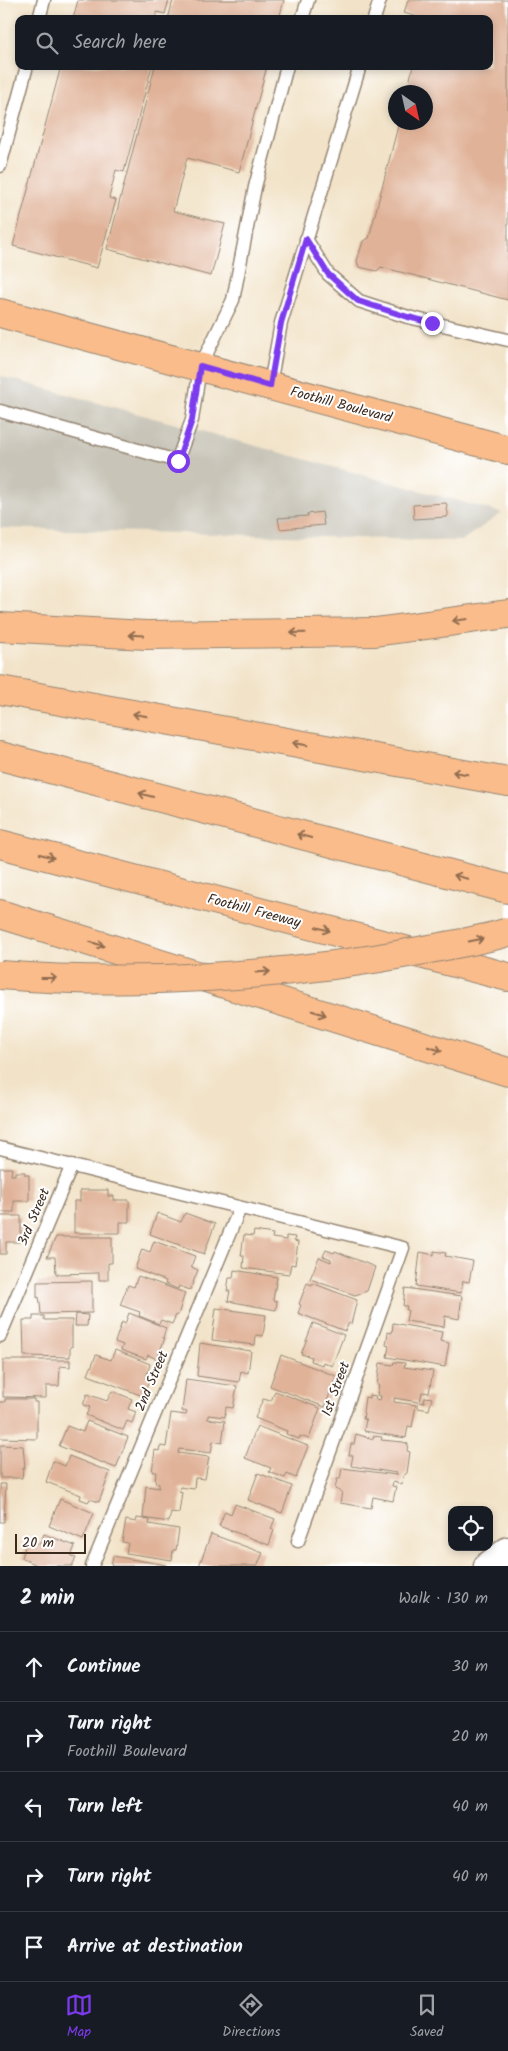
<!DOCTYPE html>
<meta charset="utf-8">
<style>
:root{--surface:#171b24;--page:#20242c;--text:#f1f3f6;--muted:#9ea1a6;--line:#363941;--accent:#7c3aed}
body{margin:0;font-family:Kalam,sans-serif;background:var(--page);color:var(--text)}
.controls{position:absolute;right:15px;bottom:15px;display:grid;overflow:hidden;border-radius:10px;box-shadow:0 2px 8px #0003}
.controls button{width:45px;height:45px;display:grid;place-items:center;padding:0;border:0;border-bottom:1px solid var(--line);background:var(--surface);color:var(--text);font:25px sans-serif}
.compass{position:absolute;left:388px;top:85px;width:45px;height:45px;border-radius:50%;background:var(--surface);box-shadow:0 2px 8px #0003;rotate:146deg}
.scale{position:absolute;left:15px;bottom:12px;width:71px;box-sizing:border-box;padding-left:5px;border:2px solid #3b2a1e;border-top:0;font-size:14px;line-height:18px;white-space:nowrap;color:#3b2a1e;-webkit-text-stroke:4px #fff;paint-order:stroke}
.stop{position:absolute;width:15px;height:15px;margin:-11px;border:4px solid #7c3aed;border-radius:50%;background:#fff}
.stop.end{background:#7c3aed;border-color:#fff;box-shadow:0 1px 5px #0008}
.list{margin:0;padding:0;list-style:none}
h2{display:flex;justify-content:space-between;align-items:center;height:65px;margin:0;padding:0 20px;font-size:21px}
h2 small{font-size:16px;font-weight:400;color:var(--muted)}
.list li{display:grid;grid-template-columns:32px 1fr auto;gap:15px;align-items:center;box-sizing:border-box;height:70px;padding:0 20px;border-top:1px solid var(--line)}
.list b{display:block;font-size:19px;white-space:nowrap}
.list p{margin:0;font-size:16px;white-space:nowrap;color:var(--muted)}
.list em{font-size:16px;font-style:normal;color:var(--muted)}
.icon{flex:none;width:28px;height:28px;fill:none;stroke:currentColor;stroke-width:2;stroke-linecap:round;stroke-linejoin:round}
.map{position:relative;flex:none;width:508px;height:1566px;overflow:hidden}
.search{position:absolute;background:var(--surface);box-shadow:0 2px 8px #0003;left:15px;right:15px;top:15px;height:55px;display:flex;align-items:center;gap:12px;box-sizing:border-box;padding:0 18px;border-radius:10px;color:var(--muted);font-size:19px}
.sheet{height:415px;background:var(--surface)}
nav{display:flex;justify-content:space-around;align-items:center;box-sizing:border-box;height:70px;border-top:1px solid var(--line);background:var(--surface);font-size:14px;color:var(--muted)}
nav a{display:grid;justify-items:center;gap:2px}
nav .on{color:var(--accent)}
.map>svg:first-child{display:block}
.industrial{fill:#c8c4b8}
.building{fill:#e0b298}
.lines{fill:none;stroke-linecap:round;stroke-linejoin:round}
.service-casing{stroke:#968673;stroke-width:15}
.minor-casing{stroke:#968673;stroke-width:29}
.primary-casing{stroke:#968673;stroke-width:30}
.motorway-casing{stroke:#968673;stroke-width:30}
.service{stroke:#fff;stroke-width:12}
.minor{stroke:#fff;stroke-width:26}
.primary{stroke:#fabc8b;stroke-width:28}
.motorway{stroke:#fabc8b;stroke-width:28}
.motorway-bridge-casing{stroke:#968673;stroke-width:30;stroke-linecap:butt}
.motorway-bridge{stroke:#fabc8b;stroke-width:28}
.oneway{stroke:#916c4f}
.route{stroke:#7c3aed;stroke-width:6}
.labels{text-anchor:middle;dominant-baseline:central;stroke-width:4;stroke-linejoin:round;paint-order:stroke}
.street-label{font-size:14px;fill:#3b2a1e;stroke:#fff}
</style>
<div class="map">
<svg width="508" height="1566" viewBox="0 0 508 1566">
<rect width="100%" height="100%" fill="#fff"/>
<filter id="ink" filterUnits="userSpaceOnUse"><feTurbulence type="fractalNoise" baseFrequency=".02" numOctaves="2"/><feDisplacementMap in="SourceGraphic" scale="10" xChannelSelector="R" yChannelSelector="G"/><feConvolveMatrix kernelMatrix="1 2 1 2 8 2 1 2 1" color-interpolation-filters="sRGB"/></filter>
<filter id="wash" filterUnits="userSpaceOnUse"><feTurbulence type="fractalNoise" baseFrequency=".0096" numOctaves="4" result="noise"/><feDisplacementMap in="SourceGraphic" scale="20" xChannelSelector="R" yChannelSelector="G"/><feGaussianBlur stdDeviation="1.12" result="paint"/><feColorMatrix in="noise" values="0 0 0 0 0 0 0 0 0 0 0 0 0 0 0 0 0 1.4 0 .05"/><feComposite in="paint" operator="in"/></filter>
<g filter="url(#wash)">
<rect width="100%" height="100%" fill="#f2e3c8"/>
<polygon class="industrial" points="0,376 502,513 461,541 0,528"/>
<g id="blocks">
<g class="building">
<polygon points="78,0 169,0 165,14 157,12 155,19 73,19"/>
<polygon points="173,0 284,0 279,19 168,19"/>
<polygon points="408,0 508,0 508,300 381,267 377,271 359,267 357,261 363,241 369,238 399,122 426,122 426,92 407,92 413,66 489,66 489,19 425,19 404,13"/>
<polygon points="61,66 152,66 124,172 116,170 109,198 116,200 97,268 13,246"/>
<polygon points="155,66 267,66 239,172 187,158 173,211 225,224 211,276 107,249"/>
<polygon points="446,503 447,505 446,511 448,511 448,515 447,517 414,519 413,505"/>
<polygon points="322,512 324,525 280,529 278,518 308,516 307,514"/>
<polygon points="0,1168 12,1168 11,1175 15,1175 15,1172 25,1172 25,1175 29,1175 29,1201 14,1201 14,1212 0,1212"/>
<polygon points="80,1190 108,1190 108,1196 114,1196 114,1200 129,1200 129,1222 120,1222 120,1233 74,1233 74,1201 80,1201"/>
<polygon points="157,1213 181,1222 185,1213 215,1224 204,1254 150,1234"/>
<polygon points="0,1216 21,1216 21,1242 6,1242 6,1254 0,1254"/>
<polygon points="254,1231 273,1234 272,1238 286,1240 286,1236 295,1237 294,1241 298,1242 295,1265 291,1264 289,1274 243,1268 244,1256 241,1256 244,1235 253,1236"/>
<polygon points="56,1237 112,1237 112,1263 108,1263 108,1280 99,1280 99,1273 56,1274 55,1257 47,1257"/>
<polygon points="154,1241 195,1256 191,1267 198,1270 190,1290 179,1286 178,1289 165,1284 166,1281 135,1269 142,1249 150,1252"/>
<polygon points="326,1250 334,1253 335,1251 375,1267 367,1291 355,1295 310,1279 319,1257 331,1262 331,1259 323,1256"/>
<polygon points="434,1251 446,1253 445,1256 473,1261 469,1282 463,1281 461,1293 416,1286 420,1252 434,1255"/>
<polygon points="234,1270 277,1277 273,1300 277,1301 276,1310 228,1301 230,1291 227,1291 229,1278 233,1278"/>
<polygon points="138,1276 185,1293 178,1315 176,1315 172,1324 161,1320 159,1324 139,1316 140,1312 120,1305 128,1285 134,1287"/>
<polygon points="92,1281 92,1313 41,1314 40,1303 39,1297 37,1298 37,1282"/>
<polygon points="307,1283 312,1285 312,1283 357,1300 351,1324 349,1323 345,1331 298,1313 301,1305 299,1304"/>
<polygon points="405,1288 462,1296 459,1319 445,1316 444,1327 406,1321 408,1310 406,1310 407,1306 403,1306"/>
<polygon points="216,1308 266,1315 263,1336 256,1335 255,1345 212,1340"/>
<polygon points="129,1313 166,1328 163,1338 165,1338 157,1359 148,1355 146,1359 121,1350 123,1345 115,1342 122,1322 125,1324"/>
<polygon points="76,1314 88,1315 87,1326 75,1326"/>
<polygon points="33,1316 44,1316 44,1320 72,1320 72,1347 70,1347 70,1357 24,1356 23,1320 33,1320"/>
<polygon points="313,1323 344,1335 332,1366 323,1362 322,1365 311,1361 312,1357 301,1354"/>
<polygon points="393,1323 442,1332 440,1341 449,1343 445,1367 387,1357 389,1346 386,1345 388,1332 392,1333"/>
<polygon points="200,1343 251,1351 248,1373 241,1371 239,1382 197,1376"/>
<polygon points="115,1350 150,1364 146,1378 150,1379 143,1396 88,1375 96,1355 111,1360"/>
<polygon points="281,1355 336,1376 325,1407 270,1386"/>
<polygon points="3,1360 70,1360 70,1367 60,1366 59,1386 46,1386 46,1398 3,1397"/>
<polygon points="394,1362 405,1363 404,1367 433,1371 429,1393 422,1392 420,1402 424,1403 425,1397 432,1398 429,1410 418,1408 418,1402 394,1398 394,1402 416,1405 412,1427 408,1426 406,1438 364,1431 366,1419 363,1419 364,1413 363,1413 365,1397 369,1398 369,1395 376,1396 375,1399 380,1400 381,1396 377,1395 379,1385 377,1385 380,1363 393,1365"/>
<polygon points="186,1379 237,1386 233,1408 226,1407 225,1417 208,1415 208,1419 225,1421 222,1443 213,1441 211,1453 179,1449 178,1453 209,1457 205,1479 195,1478 194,1489 180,1487 179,1491 182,1492 179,1513 171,1512 169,1522 143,1518 146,1486 159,1488 159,1483 155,1483 156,1472 152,1472 155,1450 159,1451 160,1446 166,1447 171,1413 186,1415 187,1412 182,1411"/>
<polygon points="112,1391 132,1399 128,1409 136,1412 132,1423 127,1421 123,1430 86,1415 90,1407 83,1405 87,1394 107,1401"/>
<polygon points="275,1391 320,1408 309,1439 300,1436 299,1439 286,1434 287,1431 255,1418 263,1399 271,1401"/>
<polygon points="5,1399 34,1399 34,1402 37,1402 37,1439 0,1438 0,1402 5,1402"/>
<polygon points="87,1421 128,1437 116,1468 59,1446 67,1426 83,1432"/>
<polygon points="257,1426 308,1446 296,1478 287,1474 285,1478 269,1472 271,1468 245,1458"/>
<polygon points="356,1434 373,1439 373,1436 382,1437 381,1440 403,1442 408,1444 407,1451 410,1452 407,1473 403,1476 402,1484 393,1482 392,1486 396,1487 393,1501 373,1497 371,1508 340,1503 342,1492 335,1489 337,1479 340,1479 342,1468 397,1475 397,1473 351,1466 353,1455 349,1455 351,1444 354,1444"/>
<polygon points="0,1445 23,1446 25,1468 23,1468 22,1478 0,1478"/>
<polygon points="69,1456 110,1472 99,1502 90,1499 88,1502 80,1499 81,1495 46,1482 53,1461 65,1466"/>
<polygon points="258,1473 292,1486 282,1513 248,1500"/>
<polygon points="0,1484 6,1484 4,1522 0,1522"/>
<polygon points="60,1499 94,1513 83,1540 49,1526"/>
<polygon points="235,1504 275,1519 271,1529 274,1530 269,1545 219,1526 225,1511 231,1514"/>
<polygon points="137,1518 150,1520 149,1524 179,1529 176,1550 173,1550 172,1560 126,1553 128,1543 122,1542 126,1520 136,1522"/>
<polygon points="44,1534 75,1546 71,1556 76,1558 72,1566 39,1566 22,1558 27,1539 40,1544"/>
<polygon points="211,1534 263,1553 257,1566 199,1566"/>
<polygon points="113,1556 166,1565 166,1566 111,1566"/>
</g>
</g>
</g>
<g filter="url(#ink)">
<use href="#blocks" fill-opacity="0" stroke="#968673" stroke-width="1"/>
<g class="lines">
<defs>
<g id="service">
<polyline points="39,19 44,0"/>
<polyline points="302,19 308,0"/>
<polyline points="374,19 380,0"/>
<polyline points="0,166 27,66"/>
<polyline points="306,239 328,274 359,301 408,317 508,340"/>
<polyline points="270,385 281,323 360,66"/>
<polyline points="0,411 177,461 192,420 200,367 233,300 255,187 287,66"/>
<polyline points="0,1148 403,1248 298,1541"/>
<polyline points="0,1336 72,1165"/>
<polyline points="92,1566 240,1208"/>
</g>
<polyline id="minor" points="487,1566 508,1550"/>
<polyline id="primary" points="0,313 508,450"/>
<g id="motorway">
<polyline points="0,627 146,635 375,632 508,614"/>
<polyline points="0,690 508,782"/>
<polyline points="0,756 508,889"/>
<polyline points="0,844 508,977"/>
<polyline points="0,914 508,1072"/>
</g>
</defs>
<use href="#service" class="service-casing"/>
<use href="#minor" class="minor-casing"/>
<use href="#primary" class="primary-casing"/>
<use href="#motorway" class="motorway-casing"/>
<use href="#service" class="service"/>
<use href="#minor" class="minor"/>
<use href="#primary" class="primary"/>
<use href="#motorway" class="motorway"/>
<defs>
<path id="motorway-bridge" d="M0 975C137 986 284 977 419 951 449 945 479 941 508 932"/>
</defs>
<use href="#motorway-bridge" class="motorway-bridge-casing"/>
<use href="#motorway-bridge" class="motorway-bridge"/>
</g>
<defs><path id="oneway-shaft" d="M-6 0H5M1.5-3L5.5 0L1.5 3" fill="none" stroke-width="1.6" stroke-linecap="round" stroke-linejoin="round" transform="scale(1.25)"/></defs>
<g class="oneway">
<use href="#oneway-shaft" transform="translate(460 620) rotate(172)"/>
<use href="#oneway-shaft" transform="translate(298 633) rotate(179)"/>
<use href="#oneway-shaft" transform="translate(136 635) rotate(-177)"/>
<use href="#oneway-shaft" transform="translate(140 715) rotate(-170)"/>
<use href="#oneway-shaft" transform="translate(300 744) rotate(-170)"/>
<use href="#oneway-shaft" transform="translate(460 773) rotate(-170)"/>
<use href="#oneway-shaft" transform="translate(146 795) rotate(-165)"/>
<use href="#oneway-shaft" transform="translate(304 836) rotate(-165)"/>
<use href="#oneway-shaft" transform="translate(47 856) rotate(15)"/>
<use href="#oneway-shaft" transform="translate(461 877) rotate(-165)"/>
<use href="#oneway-shaft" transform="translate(323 929) rotate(15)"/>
<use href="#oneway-shaft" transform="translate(476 940) rotate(-11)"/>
<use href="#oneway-shaft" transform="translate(97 944) rotate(17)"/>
<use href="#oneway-shaft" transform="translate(263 972) rotate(-4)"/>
<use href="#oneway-shaft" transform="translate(49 978)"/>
<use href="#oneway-shaft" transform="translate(319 1013) rotate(17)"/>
<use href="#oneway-shaft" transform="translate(435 1049) rotate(17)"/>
</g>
</g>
<g class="lines" filter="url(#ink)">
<polyline class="route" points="178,461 192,420 200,366 270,386 281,323 306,239 328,274 358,301 408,317 432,323"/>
</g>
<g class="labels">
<g class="street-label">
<text transform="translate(341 405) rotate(15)">Foothill Boulevard</text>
<text transform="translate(254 911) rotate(15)">Foothill Freeway</text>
<text transform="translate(34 1217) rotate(-67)">3rd Street</text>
<text transform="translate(152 1381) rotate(-67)">2nd Street</text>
<text transform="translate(336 1389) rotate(-70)">1st Street</text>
</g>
</g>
</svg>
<div class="controls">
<button><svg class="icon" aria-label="locate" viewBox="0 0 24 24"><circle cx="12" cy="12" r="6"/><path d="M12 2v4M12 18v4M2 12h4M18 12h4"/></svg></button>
</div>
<svg class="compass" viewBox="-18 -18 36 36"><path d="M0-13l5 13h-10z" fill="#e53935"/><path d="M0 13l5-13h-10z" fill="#9ea1a6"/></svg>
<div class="scale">20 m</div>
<div class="stop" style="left:178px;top:461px"></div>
<div class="stop end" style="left:432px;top:323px"></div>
<div class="search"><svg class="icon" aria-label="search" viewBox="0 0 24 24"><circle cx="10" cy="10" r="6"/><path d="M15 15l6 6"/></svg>Search here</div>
</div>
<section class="sheet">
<h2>2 min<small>Walk · 130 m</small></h2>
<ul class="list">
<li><svg class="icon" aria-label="ahead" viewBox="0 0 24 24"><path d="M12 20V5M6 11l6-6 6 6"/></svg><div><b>Continue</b></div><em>30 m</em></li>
<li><svg class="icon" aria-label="right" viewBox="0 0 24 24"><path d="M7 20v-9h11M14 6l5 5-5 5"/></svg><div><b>Turn right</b><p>Foothill Boulevard</p></div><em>20 m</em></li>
<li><svg class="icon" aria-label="left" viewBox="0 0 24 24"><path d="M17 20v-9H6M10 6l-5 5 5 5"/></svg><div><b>Turn left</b></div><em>40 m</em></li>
<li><svg class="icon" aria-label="right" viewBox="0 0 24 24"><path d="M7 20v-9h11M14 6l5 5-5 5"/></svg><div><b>Turn right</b></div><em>40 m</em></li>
<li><svg class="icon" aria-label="arrive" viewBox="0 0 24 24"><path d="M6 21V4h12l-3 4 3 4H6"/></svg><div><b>Arrive at destination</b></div></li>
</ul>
</section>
<nav>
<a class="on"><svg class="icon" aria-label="map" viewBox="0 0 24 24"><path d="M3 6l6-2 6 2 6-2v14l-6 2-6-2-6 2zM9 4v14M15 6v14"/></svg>Map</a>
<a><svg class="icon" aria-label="directions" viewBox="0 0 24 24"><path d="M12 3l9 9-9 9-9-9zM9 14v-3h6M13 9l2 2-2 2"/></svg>Directions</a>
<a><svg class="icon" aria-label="saved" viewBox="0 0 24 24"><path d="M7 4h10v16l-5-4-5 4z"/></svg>Saved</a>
</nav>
